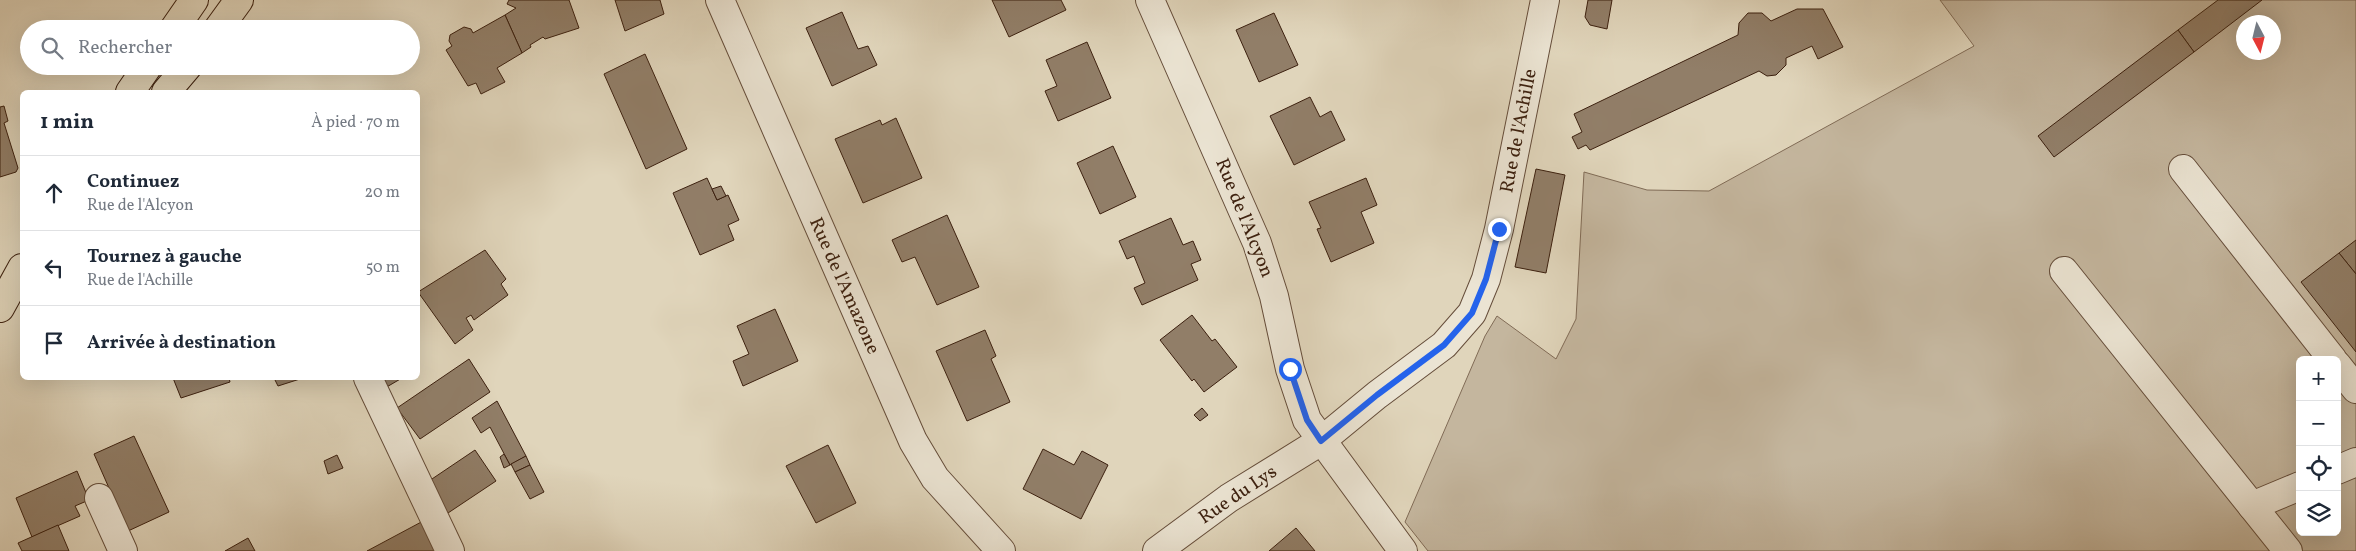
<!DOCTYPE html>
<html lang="fr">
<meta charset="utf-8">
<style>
:root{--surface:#fff;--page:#f6f6f7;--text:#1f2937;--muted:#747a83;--line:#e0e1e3}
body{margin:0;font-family:Vollkorn,serif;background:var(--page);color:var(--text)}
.controls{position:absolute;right:15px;bottom:15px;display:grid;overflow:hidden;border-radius:8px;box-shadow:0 5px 20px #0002}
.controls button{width:45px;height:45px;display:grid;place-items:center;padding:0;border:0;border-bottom:1px solid var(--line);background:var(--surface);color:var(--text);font:25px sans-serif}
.compass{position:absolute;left:2236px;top:15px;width:45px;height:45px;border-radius:50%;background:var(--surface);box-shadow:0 5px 20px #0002;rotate:173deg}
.stop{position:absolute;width:15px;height:15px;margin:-11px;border:4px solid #2563eb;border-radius:50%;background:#fff}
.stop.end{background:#2563eb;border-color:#fff;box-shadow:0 1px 5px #0008}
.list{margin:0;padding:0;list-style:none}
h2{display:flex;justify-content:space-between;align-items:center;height:65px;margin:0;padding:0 20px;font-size:21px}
h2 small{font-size:16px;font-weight:400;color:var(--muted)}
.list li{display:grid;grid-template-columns:32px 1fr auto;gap:15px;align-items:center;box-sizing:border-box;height:75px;padding:0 20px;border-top:1px solid var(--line)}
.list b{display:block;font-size:19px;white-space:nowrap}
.list p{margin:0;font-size:16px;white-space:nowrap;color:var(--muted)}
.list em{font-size:16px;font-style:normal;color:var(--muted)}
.icon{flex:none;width:28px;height:28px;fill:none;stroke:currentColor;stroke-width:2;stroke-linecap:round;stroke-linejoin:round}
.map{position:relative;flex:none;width:2356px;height:551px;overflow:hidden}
.search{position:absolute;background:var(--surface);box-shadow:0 5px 20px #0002;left:20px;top:20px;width:400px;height:55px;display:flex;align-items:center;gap:12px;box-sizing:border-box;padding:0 18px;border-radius:28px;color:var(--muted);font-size:19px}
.panel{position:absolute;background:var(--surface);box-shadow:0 5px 20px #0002;left:20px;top:90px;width:400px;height:290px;border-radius:8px}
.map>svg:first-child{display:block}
.green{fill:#c4b69e;stroke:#806b56;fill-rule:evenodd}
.building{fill:#917e68;stroke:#3c200f}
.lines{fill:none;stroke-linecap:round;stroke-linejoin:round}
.minor-casing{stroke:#654d3a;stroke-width:30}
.major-casing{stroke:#3c200f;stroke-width:30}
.minor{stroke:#ebe4d3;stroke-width:28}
.major{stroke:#e0d5bb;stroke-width:28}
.route{stroke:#2563eb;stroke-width:6}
.labels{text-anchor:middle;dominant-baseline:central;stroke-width:4;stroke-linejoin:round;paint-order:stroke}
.street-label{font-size:19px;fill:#3c200f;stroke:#ebe4d3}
</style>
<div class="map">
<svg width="2356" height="551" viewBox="0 0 2356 551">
<rect width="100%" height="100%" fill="#e0d5bb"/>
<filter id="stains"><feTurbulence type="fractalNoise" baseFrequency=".004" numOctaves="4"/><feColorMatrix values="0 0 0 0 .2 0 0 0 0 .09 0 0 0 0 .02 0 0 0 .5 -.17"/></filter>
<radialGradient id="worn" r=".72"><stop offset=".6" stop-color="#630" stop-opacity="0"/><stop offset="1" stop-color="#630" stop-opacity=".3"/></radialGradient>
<path class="green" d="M1940 0H2356V551H1428L1405 522 1485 336 1497 316 1556 359 1576 319 1584 172 1647 190 1709 191 1974 46ZM2244 22H2274V52H2244ZM2300 360H2337V532H2300Z"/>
<g class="building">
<polygon points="509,0 569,0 579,28 545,39 543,37 530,45 531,47 522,53 505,15 516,8 507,4"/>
<polygon points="615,0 660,0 664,14 625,31"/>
<polygon points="992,0 1061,0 1066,10 1009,37"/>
<polygon points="1588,0 1612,0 1607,29 1590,25 1585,17"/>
<polygon points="2218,0 2262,0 2194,52 2178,30"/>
<polygon points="1797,9 1823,9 1843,47 1818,59 1812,46 1786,58 1786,65 1776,75 1767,76 1759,71 1590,150 1586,145 1578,149 1572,137 1582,132 1574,114 1738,35 1739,23 1748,13 1762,13 1771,21"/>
<polygon points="842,12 858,49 868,46 877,65 832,86 806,28"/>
<polygon points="1274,13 1298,65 1259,82 1236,30"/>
<polygon points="505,15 522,53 497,68 505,82 481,94 476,83 468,86 446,50 452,46 449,41 450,35 464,27 471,29 473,33"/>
<polygon points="2178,30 2194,52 2054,157 2038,136"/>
<polygon points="1087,42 1111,98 1058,121 1045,91 1057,86 1046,60"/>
<polygon points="645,54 687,149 646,169 604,74"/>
<polygon points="1310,97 1320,117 1331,111 1345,140 1294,165 1270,116"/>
<polygon points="4,106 8,121 4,123 18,168 16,172 0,177 0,107"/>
<polygon points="896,118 922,178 863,203 835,139 880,120 882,125"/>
<polygon points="1113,146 1136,197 1100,214 1077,163"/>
<polygon points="1536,169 1565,175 1546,273 1515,267"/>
<polygon points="707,178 717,200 728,195 739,220 728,225 734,240 700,255 673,193"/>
<polygon points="1366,178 1377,205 1361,212 1374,243 1331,262 1317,229 1321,228 1309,202"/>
<polygon points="721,186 726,196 717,200 712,189"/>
<polygon points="947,215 979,287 937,305 915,257 902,262 892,240"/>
<polygon points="1171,218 1183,245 1193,241 1201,260 1191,264 1198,280 1142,305 1134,288 1145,283 1134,256 1127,259 1119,241"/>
<polygon points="2356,240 2356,274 2339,253"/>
<polygon points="485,250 506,279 501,284 508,295 474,320 471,315 466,318 473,330 455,344 418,292"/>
<polygon points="2339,253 2356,274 2356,352 2301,282"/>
<polygon points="775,309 798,361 743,386 733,361 749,354 737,326"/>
<polygon points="1192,315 1212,341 1215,339 1237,367 1204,392 1194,379 1192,381 1160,340"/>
<polygon points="985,330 996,356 991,359 1010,402 967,421 936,351"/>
<polygon points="469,359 490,392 420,439 397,408"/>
<polygon points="173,378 229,378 230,382 181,398"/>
<polygon points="274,378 303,378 278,386"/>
<polygon points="379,378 402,378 385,388"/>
<polygon points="497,401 526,456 510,465 490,427 481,433 472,418"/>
<polygon points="1202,408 1208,415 1200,421 1194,415"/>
<polygon points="134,436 169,512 128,531 94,454"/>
<polygon points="828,445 856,503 816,523 786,466"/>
<polygon points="1043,449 1074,465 1082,451 1108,465 1081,519 1023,489"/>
<polygon points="475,450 496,481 442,517 426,483"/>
<polygon points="504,454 510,465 504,468 500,457"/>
<polygon points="337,455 343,468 328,474 324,461"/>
<polygon points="526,456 530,465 515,472 511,464"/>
<polygon points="530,465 544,492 530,499 515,472"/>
<polygon points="77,471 89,500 75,506 80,516 32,537 16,498"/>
<polygon points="425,520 439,551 367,551"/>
<polygon points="58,525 69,551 22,551 18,543"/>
<polygon points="1296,528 1315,551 1269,551"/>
<polygon points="248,538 255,551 225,551"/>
</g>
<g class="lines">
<defs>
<g id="minor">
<polyline points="720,0 913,441 935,478 1001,551"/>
<polyline points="1150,0 1257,243 1274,296 1290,369 1307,420 1403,551"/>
<polyline points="2183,169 2333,360"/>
<polyline points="2064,271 2288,551"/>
<polyline points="2337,365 2356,389"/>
<polyline points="368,378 450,551"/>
<polyline points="2337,470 2356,462"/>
<polyline points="99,498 123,551"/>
<polyline points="2252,506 2300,486"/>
<polyline points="1157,551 1229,498 1321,441 1377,395 1444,345 1472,313 1486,279 1499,229 1545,0"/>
</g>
<g id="major">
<polyline points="174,29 194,0"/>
<polyline points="218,29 239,0"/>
<polyline points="130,92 148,66"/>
<polyline points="166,92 188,66"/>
<polyline points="0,308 22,268"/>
</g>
</defs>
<use href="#minor" class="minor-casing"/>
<use href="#major" class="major-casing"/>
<use href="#minor" class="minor"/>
<use href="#major" class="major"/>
</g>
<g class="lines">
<polyline class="route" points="1290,369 1307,420 1321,441 1377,395 1444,345 1472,313 1486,279 1499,229"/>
</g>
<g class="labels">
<g class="street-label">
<text transform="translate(1519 131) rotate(-79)">Rue de l'Achille</text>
<text transform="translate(1244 218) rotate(68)">Rue de l'Alcyon</text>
<text transform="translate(844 286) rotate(66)">Rue de l'Amazone</text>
<text transform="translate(1238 495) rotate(-34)">Rue du Lys</text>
</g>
</g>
<rect width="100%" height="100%" filter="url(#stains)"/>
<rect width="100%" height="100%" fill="url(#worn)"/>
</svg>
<div class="controls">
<button>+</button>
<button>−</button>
<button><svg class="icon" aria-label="locate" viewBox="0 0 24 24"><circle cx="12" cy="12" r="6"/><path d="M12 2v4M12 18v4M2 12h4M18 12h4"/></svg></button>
<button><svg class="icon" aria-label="layers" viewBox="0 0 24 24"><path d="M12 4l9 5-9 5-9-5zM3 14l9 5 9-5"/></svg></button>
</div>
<svg class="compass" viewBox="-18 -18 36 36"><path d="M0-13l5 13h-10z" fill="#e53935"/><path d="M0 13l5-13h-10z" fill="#747a83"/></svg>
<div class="stop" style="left:1290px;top:369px"></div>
<div class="stop end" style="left:1499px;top:229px"></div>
<div class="search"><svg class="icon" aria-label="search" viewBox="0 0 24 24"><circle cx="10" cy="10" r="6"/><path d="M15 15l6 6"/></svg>Rechercher</div>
<section class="panel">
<h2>1 min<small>À pied · 70 m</small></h2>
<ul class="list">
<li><svg class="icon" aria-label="ahead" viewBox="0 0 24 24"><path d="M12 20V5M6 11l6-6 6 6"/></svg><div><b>Continuez</b><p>Rue de l'Alcyon</p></div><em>20 m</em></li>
<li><svg class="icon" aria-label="left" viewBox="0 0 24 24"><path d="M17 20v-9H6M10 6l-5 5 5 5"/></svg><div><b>Tournez à gauche</b><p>Rue de l'Achille</p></div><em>50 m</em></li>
<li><svg class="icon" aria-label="arrive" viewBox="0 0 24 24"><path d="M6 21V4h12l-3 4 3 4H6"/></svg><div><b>Arrivée à destination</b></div></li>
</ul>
</section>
</div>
